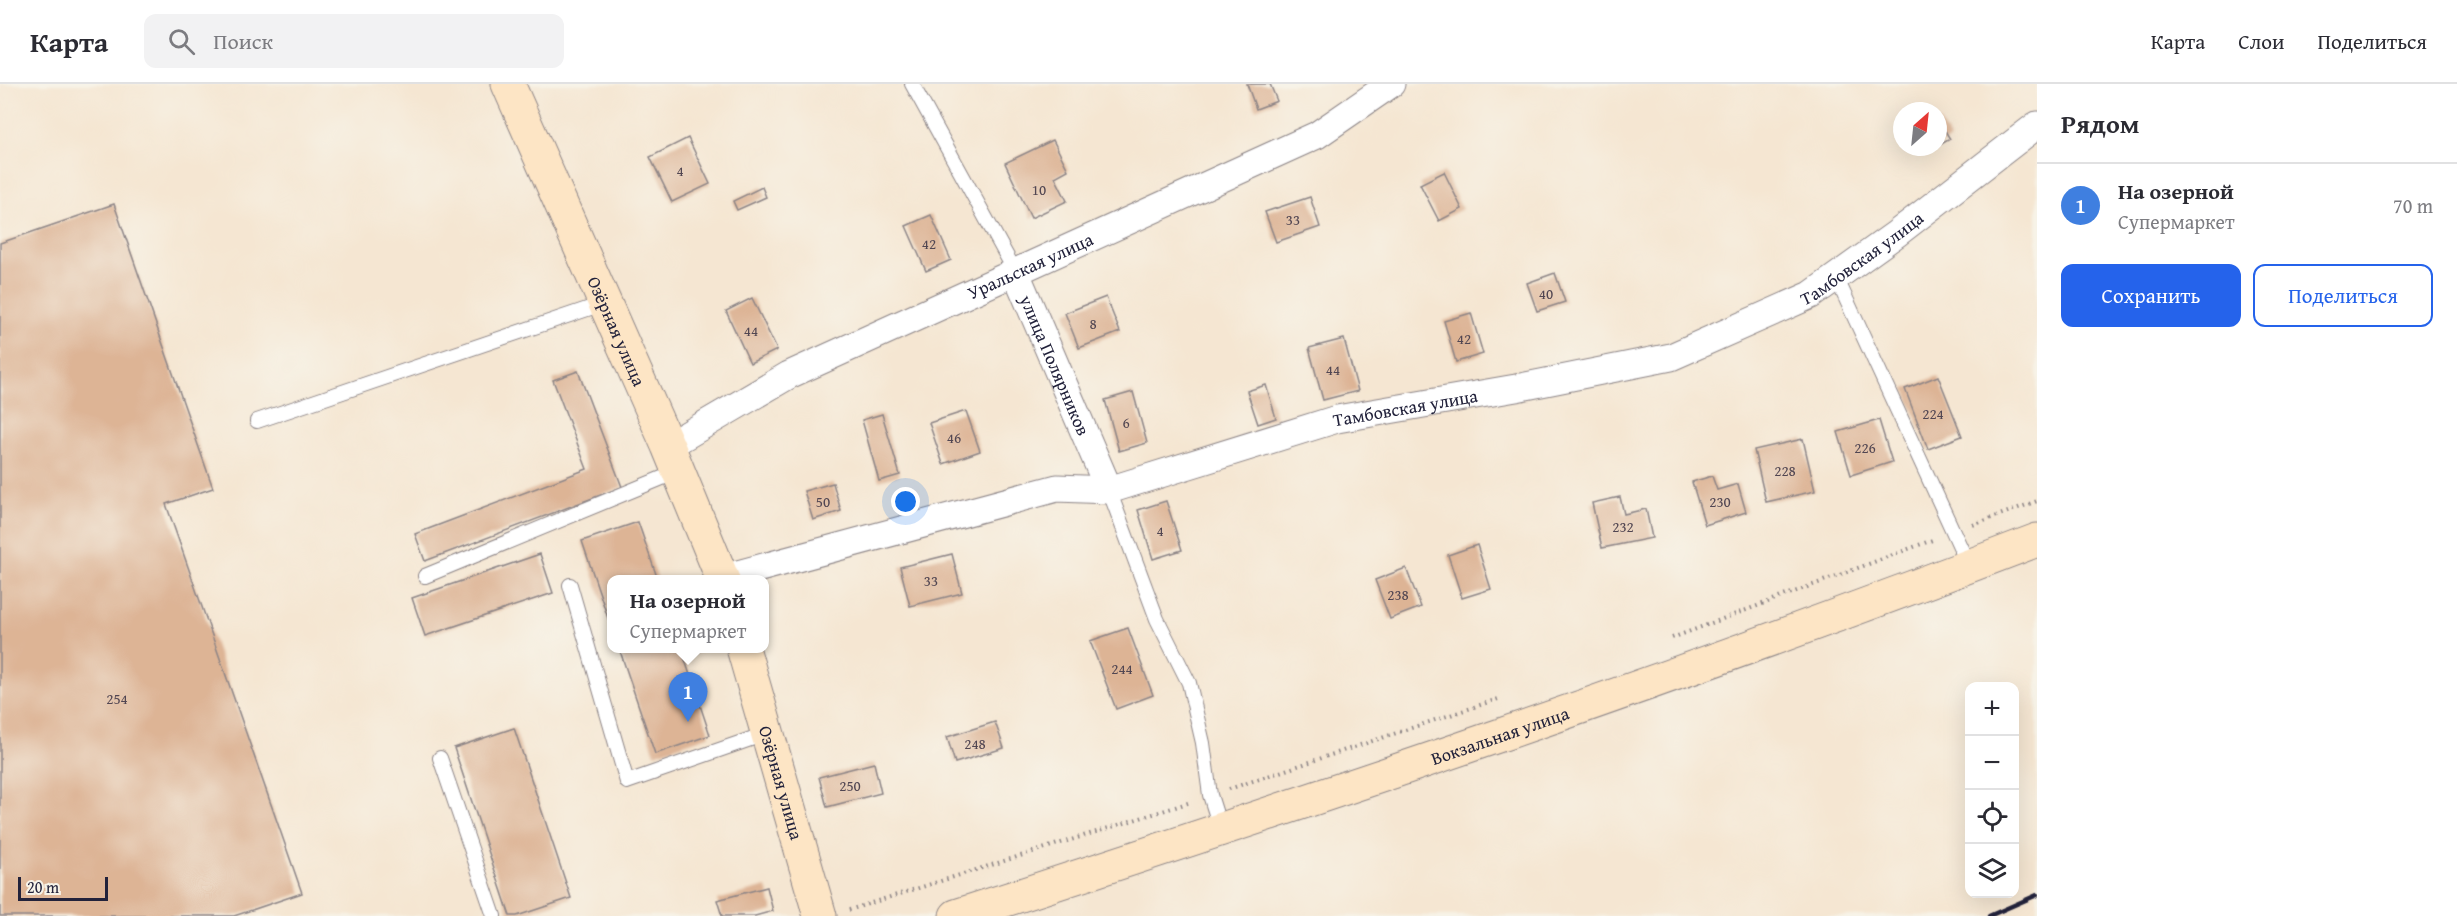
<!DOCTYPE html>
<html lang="ru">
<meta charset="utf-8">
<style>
:root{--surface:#fff;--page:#f2f2f3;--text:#2b2b33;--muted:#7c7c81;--line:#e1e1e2;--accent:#2563eb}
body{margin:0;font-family:"Gentium Book Plus",serif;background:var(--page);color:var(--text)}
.controls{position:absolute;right:18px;bottom:18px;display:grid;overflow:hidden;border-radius:12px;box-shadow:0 6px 24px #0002}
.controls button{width:54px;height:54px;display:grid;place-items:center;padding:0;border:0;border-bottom:2px solid var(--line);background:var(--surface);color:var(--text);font:30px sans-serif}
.compass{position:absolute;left:1893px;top:18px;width:54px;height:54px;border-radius:50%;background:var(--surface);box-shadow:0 6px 24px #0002;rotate:27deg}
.scale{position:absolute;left:18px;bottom:15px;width:90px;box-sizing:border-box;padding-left:6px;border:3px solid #22223b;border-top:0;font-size:16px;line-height:21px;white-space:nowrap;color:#22223b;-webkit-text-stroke:4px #f7f3e8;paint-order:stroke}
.you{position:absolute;left:906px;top:418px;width:21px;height:21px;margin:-15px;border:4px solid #fff;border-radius:50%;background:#1a73e8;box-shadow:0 0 0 9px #1a73e833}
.badge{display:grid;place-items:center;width:39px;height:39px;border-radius:50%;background:var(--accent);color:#fff;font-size:20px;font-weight:700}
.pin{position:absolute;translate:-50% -50px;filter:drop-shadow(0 2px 3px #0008)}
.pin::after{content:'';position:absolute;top:32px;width:21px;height:18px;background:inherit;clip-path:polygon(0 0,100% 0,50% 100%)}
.popup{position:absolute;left:607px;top:491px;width:162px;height:78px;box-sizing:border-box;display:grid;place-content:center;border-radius:12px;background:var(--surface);filter:drop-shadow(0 2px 4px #0005);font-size:20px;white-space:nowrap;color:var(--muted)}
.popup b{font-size:22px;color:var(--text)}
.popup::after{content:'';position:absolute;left:50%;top:100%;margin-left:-12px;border:12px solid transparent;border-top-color:var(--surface)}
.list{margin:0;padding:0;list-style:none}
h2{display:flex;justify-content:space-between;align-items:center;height:78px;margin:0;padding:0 24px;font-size:26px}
h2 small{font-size:20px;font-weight:400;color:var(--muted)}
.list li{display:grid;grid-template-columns:39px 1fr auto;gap:18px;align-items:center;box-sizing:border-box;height:84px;padding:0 24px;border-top:2px solid var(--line)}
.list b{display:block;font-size:22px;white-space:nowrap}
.list p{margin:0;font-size:20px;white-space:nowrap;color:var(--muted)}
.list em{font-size:20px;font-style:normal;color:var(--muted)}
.actions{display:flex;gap:12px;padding:18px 24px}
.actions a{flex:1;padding:14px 0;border:2px solid var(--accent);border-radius:12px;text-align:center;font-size:21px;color:var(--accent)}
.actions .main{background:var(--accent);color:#fff}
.icon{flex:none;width:33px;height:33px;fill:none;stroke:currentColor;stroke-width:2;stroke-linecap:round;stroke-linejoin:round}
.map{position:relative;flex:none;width:2037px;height:832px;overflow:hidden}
header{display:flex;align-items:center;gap:36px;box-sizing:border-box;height:84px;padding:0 30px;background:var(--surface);border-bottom:2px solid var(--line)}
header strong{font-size:28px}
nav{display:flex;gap:33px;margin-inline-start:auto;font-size:21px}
.search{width:420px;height:54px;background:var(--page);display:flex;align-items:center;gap:15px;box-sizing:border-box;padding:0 21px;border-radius:12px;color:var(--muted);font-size:22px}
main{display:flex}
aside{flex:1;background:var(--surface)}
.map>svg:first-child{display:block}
.building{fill:#ddb495}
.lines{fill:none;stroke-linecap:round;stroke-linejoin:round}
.lane-casing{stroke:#8c8486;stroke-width:16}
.street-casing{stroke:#8c8486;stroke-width:29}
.secondary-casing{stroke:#8c8486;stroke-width:35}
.path{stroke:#8c8486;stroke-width:4;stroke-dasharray:1.5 4.5;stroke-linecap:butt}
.lane{stroke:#fff;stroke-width:14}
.street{stroke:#fff;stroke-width:27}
.secondary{stroke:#fde5c5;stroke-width:33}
.rail{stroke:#22223b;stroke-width:4.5}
.labels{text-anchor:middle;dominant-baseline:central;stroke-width:5;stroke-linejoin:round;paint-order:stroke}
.number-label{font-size:15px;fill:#514652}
.street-label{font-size:18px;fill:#22223b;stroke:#f7f3e8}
</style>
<header>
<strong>Карта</strong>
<div class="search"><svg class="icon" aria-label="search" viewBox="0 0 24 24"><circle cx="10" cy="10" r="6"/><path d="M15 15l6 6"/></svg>Поиск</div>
<nav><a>Карта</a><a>Слои</a><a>Поделиться</a></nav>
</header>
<main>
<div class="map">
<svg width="2037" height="832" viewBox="0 0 2037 832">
<rect width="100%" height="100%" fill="#f7f3e8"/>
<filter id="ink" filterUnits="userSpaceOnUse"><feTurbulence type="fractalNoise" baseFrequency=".0167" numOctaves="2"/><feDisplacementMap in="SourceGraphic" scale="12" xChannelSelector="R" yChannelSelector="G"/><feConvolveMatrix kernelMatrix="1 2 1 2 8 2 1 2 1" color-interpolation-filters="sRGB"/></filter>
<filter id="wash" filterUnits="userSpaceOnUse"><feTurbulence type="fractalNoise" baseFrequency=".008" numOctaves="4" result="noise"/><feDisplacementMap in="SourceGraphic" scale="24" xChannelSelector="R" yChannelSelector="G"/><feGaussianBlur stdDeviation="1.35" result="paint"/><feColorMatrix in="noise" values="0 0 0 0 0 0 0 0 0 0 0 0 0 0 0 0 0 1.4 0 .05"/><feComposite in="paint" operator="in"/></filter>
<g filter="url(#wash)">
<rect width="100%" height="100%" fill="#f5e6d2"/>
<g id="blocks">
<g class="building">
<polygon points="1247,0 1270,0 1277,17 1256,25"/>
<polygon points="1938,35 1950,55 1938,62"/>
<polygon points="688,54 710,100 672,118 650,73"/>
<polygon points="1053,56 1068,86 1055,93 1067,117 1031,134 1005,79"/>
<polygon points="1444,88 1462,125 1439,137 1420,100"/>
<polygon points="762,103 766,113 737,126 733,117"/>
<polygon points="1310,113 1320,143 1276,158 1265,128"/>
<polygon points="114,120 213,404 166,420 302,809 234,832 0,832 0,159"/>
<polygon points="931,131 951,176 926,187 906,142"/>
<polygon points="1555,189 1565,218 1537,227 1527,199"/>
<polygon points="1106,213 1120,248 1079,264 1065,229"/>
<polygon points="752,214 777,266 750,279 726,227"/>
<polygon points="1471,229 1483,270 1456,278 1444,237"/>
<polygon points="1344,255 1358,307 1323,316 1309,264"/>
<polygon points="578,287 622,403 425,477 415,450 587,385 553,296"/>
<polygon points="1938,292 1962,352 1928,365 1905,305"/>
<polygon points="1266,301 1276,334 1258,340 1247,307"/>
<polygon points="1133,308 1147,359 1119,367 1105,316"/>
<polygon points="966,327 980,367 943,380 929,339"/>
<polygon points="882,330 900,391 879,397 862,336"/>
<polygon points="1879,336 1892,378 1851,391 1838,348"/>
<polygon points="1803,355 1815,407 1766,418 1754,366"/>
<polygon points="1712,392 1717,406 1738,400 1746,428 1705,441 1692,398"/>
<polygon points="833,399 841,427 813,436 804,407"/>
<polygon points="1620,413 1624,430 1646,425 1652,454 1602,464 1592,419"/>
<polygon points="1166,417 1182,466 1153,475 1138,426"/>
<polygon points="638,438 658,496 612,496 611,543 582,457"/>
<polygon points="1477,461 1491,505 1462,514 1448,471"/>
<polygon points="540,470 553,509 425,552 412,514"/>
<polygon points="952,470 962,509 910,522 900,483"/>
<polygon points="1406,484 1421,523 1390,535 1375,496"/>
<polygon points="1128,544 1153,611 1116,625 1090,557"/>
<polygon points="619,564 681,564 710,651 655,670"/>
<polygon points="995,638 1004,664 955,679 947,653"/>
<polygon points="514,644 571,814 517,832 510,832 454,664"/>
<polygon points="874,679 881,709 827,723 819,693"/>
<polygon points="767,803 773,827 755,832 722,832 717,816"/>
</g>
</g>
</g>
<g filter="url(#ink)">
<use href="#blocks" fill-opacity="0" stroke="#8c8486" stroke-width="1.5"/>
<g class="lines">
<defs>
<g id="lane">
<polyline points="912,0 1016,189"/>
<polyline points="1836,193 1969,482"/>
<polyline points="257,337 605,219"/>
<polyline points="1109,406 1157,535 1189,599 1203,659 1210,711 1221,746"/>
<polyline points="425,492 679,387"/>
<polyline points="570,501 627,698 768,649"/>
<polyline points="440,674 494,832"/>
</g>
<g id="street">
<path id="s1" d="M1016 189 1109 406"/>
<path id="s2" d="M668 362 789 291 1317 51 1391 0"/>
<path id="s3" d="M723 494 1057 404 1109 406 1337 335 1516 304 1671 273 1811 211 1896 150 2037 41"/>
</g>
<g id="secondary">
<path id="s4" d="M508 0 668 362 723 496"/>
<path id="s5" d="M743 564 820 832"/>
<path id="s6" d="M956 832C1319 715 1681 593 2037 456"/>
</g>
</defs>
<use href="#lane" class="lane-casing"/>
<use href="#street" class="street-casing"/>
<use href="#secondary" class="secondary-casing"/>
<g class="path">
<polyline points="1973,441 2037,417"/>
<polyline points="1672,554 1935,455"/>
<polyline points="1229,705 1501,614"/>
<polyline points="849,826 1191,718"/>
</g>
<use href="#lane" class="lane"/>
<use href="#street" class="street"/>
<use href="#secondary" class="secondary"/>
<polyline class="rail" points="1989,832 2037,811"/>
</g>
</g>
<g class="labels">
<g class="number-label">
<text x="680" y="86">4</text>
<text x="1039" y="105">10</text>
<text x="1293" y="135">33</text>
<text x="929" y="159">42</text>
<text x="1546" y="209">40</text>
<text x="1093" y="239">8</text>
<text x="751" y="246">44</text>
<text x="1464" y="254">42</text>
<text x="1333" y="285">44</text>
<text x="1933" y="329">224</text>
<text x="1126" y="338">6</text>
<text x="954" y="353">46</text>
<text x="1865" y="363">226</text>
<text x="1785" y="386">228</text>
<text x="823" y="417">50</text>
<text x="1720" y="417">230</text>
<text x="1623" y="442">232</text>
<text x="1160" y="446">4</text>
<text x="931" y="496">33</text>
<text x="1398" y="510">238</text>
<text x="1122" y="584">244</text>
<text x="117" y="614">254</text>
<text x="975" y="659">248</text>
<text x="850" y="701">250</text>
</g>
<g class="street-label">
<text stroke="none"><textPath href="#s3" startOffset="1192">Тамбовская улица</textPath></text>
<text stroke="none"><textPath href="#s2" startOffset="405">Уральская улица</textPath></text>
<text stroke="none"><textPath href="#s4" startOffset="270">Озёрная улица</textPath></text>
<text stroke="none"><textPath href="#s1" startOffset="100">улица Полярников</textPath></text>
<text stroke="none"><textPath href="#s3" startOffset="706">Тамбовская улица</textPath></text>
<text stroke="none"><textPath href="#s6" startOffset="573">Вокзальная улица</textPath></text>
<text stroke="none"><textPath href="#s5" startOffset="140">Озёрная улица</textPath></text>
</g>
</g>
</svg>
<div class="controls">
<button>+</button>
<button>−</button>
<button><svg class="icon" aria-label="locate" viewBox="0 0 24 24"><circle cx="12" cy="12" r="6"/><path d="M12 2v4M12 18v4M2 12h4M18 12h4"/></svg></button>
<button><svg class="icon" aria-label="layers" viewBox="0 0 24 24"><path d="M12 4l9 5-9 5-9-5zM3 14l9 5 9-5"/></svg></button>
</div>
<svg class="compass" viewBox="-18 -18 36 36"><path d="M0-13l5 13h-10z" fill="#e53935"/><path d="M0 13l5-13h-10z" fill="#7c7c81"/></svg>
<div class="scale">20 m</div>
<div class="you"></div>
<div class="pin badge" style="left:688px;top:638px;background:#3f7fe0">1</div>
<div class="popup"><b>На озерной</b>Супермаркет</div>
</div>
<aside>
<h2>Рядом<small></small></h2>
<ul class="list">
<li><span class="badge" style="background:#3f7fe0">1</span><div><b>На озерной</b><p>Супермаркет</p></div><em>70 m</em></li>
</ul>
<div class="actions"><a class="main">Сохранить</a><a>Поделиться</a></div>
</aside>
</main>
